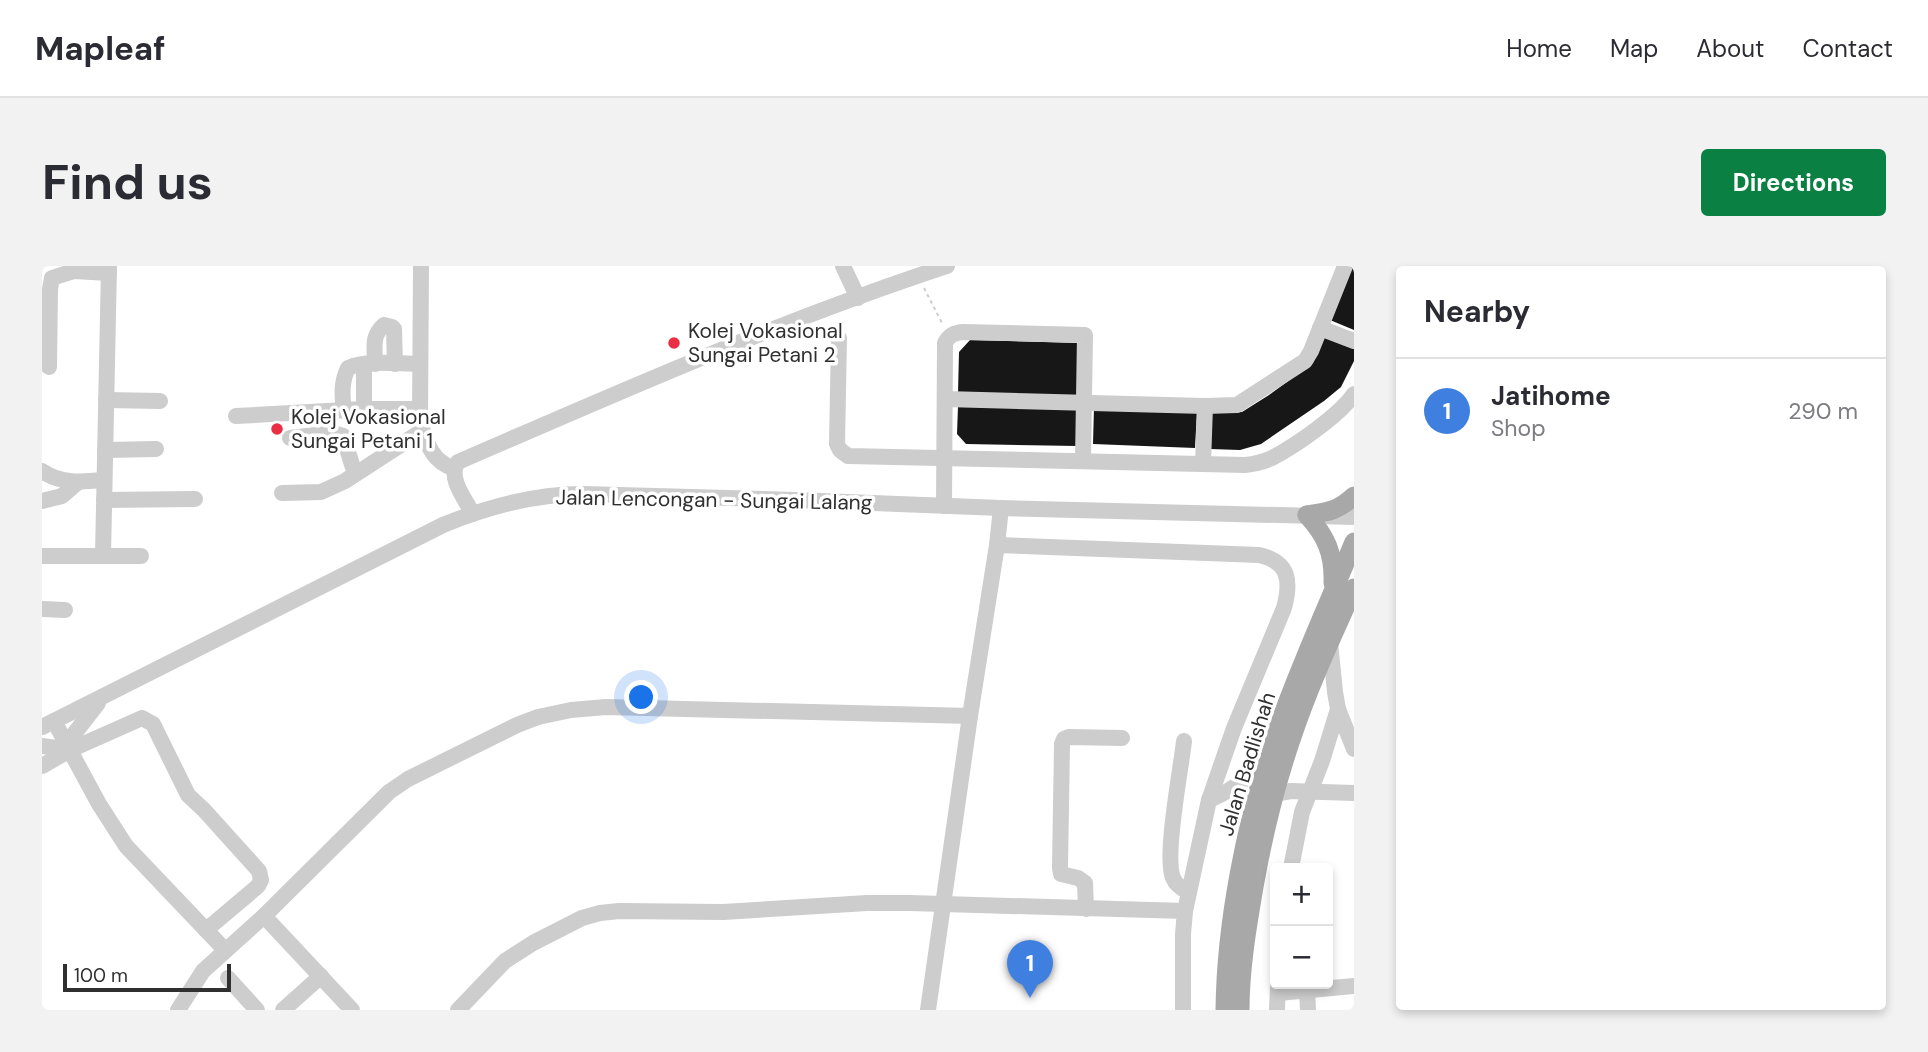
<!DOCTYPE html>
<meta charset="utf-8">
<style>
:root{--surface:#fff;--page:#f2f2f3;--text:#2b2b33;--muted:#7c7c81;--line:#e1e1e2;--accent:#0b8043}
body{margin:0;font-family:"DM Sans",sans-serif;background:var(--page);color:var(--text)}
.controls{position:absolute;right:21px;bottom:21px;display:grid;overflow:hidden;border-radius:7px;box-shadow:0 4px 10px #0003}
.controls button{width:63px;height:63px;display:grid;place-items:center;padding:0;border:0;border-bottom:2px solid var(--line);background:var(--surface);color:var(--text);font:35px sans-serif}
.scale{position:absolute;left:21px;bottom:18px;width:168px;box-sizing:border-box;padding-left:7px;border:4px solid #303030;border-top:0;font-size:19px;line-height:24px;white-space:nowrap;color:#303030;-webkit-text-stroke:5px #fff;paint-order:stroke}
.you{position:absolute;left:600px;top:432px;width:24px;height:24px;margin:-18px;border:5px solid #fff;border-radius:50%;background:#1a73e8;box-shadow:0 0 0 10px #1a73e833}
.badge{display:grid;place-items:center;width:46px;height:46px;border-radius:50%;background:var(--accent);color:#fff;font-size:23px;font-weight:700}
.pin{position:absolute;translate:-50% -58px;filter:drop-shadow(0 2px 4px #0008)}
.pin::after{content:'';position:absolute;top:37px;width:24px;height:21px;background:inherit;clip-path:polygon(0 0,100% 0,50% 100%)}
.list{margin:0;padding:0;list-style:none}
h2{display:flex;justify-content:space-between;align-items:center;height:91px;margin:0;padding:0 28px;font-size:30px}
h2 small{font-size:23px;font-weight:400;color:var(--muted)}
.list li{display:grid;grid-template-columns:46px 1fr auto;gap:21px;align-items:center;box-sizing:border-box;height:105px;padding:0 28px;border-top:2px solid var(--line)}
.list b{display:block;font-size:26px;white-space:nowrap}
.list p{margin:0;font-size:23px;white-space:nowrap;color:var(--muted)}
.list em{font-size:23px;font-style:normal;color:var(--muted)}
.map{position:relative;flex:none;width:1312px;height:744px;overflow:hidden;border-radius:7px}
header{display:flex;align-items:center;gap:42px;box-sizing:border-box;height:98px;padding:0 35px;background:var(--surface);border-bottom:2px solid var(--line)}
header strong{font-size:33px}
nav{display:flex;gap:38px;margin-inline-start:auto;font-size:24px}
.intro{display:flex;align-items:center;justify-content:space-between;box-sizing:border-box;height:168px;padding:0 42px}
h1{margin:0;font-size:49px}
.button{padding:18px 32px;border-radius:7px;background:var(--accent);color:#fff;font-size:24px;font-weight:700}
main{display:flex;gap:42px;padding:0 42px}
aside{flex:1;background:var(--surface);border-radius:7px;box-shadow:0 4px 10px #0003}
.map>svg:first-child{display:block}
.building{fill:#171717}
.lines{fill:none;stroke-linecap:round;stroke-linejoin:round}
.path{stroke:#cdcdcd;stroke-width:2;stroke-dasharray:3.5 3.5;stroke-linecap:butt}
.minor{stroke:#cdcdcd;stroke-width:16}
.major{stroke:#a8a8a8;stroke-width:19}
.poi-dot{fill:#ea2f44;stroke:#fff;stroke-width:2.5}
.labels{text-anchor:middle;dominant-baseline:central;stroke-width:7;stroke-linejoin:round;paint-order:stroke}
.poi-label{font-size:21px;fill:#303030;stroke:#fff;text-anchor:start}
.street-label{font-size:21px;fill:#303030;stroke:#fff}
</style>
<header>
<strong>Mapleaf</strong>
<nav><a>Home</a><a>Map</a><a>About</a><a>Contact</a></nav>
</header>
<div class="intro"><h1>Find us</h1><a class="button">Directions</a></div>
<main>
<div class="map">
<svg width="1312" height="744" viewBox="0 0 1312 744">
<rect width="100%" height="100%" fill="#fff"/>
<g class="building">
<polygon points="1309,0 1312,0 1312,64 1288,54"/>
<polygon points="1282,68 1312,80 1312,95 1299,121 1282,135 1219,178 1198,184 1168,183 1170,145 1200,146 1227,129 1271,97"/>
<polygon points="928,74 1036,77 1035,130 916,127 917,86"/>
<polygon points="916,140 1036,142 1035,180 924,178 915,168"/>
<polygon points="1052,141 1155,145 1153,182 1051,178"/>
</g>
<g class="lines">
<polyline class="path" points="882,22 900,57"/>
<g class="minor">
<path d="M379 0 378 153C382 174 390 196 411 202"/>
<polyline points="801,0 816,32"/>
<polyline points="1278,62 1312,75"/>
<path d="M797 72 795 178 798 184 806 190 1203 199C1213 198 1221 196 1230 192 1253 180 1298 149 1312 128"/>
<polyline points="322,98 322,143"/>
<path d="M333 98C333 82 329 70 342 59L350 61 352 63 353 98"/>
<polyline points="7,101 8,23 10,12 32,5 67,7"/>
<polyline points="903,133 1163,140 1195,139 1263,95 1269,85 1303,0"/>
<polyline points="64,134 118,135"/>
<path d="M302 145C300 130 299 116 306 102 327 93 356 98 378 98"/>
<polyline points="194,150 322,143 378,143"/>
<polyline points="248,172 291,167 301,170 313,208"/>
<polyline points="63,184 114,183"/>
<polyline points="1161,198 1163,140"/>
<path d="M0 205C19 218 40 216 62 214"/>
<polyline points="240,227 279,226 303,215 380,165"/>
<polyline points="62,234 153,233"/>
<polyline points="0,235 20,230 35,217"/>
<path d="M902 240 903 77C907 69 912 67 921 66L1043 69 1041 194"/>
<path d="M431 248C423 233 405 211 416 196 577 126 738 55 905 0"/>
<path d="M955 279 1217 289C1248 296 1249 316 1242 342L1192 462 1167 534 1143 645 1141 668V744"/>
<polyline points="0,290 99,290"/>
<polyline points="61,290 67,0"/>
<polyline points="0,343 23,344"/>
<polyline points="1288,376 1293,426 1296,443 1312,483"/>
<polyline points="12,455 57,538 84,580 183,684"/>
<path d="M0 461 401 259C445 241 494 228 541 228L754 234 959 242 1312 251"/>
<path d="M1142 475C1139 503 1122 590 1131 612 1134 619 1140 623 1147 626"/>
<polyline points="0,480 28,484"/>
<polyline points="25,480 32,468 56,437"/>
<polyline points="0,500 28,484 100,452 111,458 146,529 162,544 217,605 219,614 216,620 164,664"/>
<polyline points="1232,528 1249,525 1312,527"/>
<path d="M1167 534C1198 521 1206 512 1225 485"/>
<polyline points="1249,602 1260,546 1280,495 1296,443"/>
<polyline points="1044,643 1043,617 1036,612 1019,608 1018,602 1020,478 1022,473 1027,471 1080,472"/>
<polyline points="222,650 310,744"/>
<polyline points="186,712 215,744"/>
<polyline points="1265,724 1266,744"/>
<polyline points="1236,727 1312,720"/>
<polyline points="136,744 161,705 222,650 347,526 366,513 475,459 496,451 529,444 564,441 928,450"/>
<polyline points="241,744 279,710"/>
<polyline points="416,744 463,695 491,677 540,652 558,647 577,645 681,646 825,637 868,637 1143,645"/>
<polyline points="886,744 928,450 955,279 959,242"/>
<polyline points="1235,744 1236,718"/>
</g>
<g class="major">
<path d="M1265 249C1284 270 1292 287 1291 317"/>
<path d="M1265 249C1286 246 1296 245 1312 230"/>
<path d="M1183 744C1184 656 1204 556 1232 473 1255 406 1285 341 1312 276"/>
<path d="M1198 744C1198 703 1205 662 1212 621 1221 570 1233 520 1250 471 1267 420 1290 371 1312 322"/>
</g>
</g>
<g class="poi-dot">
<circle cx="632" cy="77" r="7"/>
<circle cx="235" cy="163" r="7"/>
</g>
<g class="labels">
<g class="poi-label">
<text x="646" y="65">Kolej Vokasional<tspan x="646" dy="24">Sungai Petani 2</tspan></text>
<text x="249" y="151">Kolej Vokasional<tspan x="249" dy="24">Sungai Petani 1</tspan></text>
</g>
<g class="street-label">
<text transform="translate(672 234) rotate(1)">Jalan Lencongan - Sungai Lalang</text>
<text transform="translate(1205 498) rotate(-73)">Jalan Badlishah</text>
</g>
</g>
</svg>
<div class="controls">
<button>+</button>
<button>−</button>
</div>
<div class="scale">100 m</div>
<div class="you"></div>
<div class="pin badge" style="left:988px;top:732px;background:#3f7fe0">1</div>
</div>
<aside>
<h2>Nearby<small></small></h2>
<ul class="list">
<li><span class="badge" style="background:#3f7fe0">1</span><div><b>Jatihome</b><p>Shop</p></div><em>290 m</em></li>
</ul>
</aside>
</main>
